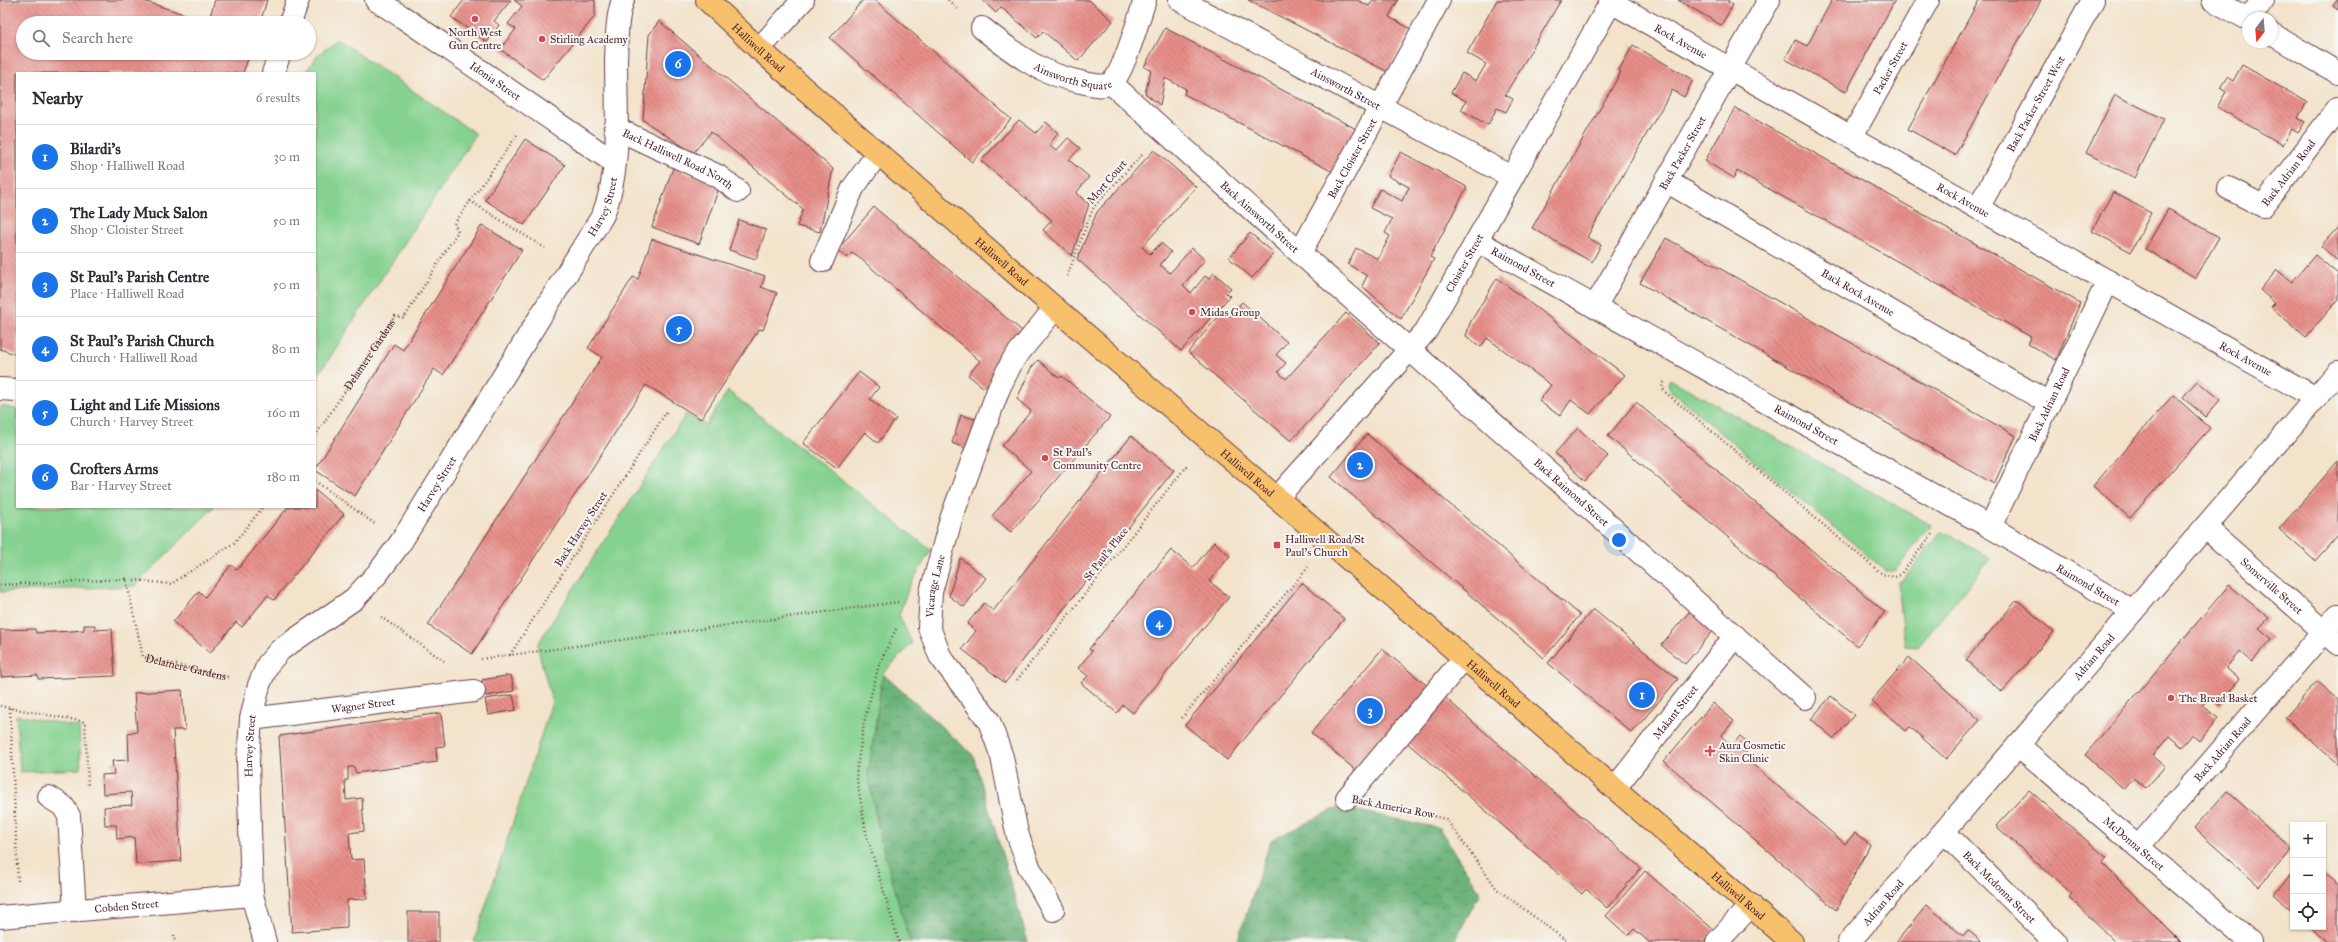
<!DOCTYPE html>
<meta charset="utf-8">
<style>
:root{--surface:#fff;--page:#f2f2f3;--text:#2b2b33;--muted:#7c7c81;--line:#e1e1e2;--accent:#1a73e8}
body{margin:0;font-family:"IM FELL Great Primer",serif;background:var(--page);color:var(--text)}
.controls{position:absolute;right:12px;bottom:12px;display:grid;overflow:hidden;border-radius:0px;box-shadow:0 1px 3px #0004}
.controls button{width:36px;height:36px;display:grid;place-items:center;padding:0;border:0;border-bottom:1px solid var(--line);background:var(--surface);color:var(--text);font:20px sans-serif}
.compass{position:absolute;left:2242px;top:12px;width:36px;height:36px;border-radius:50%;background:var(--surface);box-shadow:0 1px 3px #0004;rotate:196deg}
.you{position:absolute;left:1619px;top:540px;width:14px;height:14px;margin:-10px;border:3px solid #fff;border-radius:50%;background:#1a73e8;box-shadow:0 0 0 6px #1a73e833}
.badge{display:grid;place-items:center;width:26px;height:26px;border-radius:50%;background:var(--accent);color:#fff;font-size:13px;font-weight:700}
.pin{position:absolute;translate:-50% -50%;border:2px solid #fff;box-shadow:0 1px 4px #0006}
.list{margin:0;padding:0;list-style:none}
h2{display:flex;justify-content:space-between;align-items:center;height:52px;margin:0;padding:0 16px;font-size:17px}
h2 small{font-size:13px;font-weight:400;color:var(--muted)}
.list li{display:grid;grid-template-columns:26px 1fr auto;gap:12px;align-items:center;box-sizing:border-box;height:64px;padding:0 16px;border-top:1px solid var(--line)}
.list b{display:block;font-size:15px;white-space:nowrap}
.list p{margin:0;font-size:13px;white-space:nowrap;color:var(--muted)}
.list em{font-size:13px;font-style:normal;color:var(--muted)}
.icon{flex:none;width:22px;height:22px;fill:none;stroke:currentColor;stroke-width:2;stroke-linecap:round;stroke-linejoin:round}
.map{position:relative;flex:none;width:2338px;height:942px;overflow:hidden}
.search{position:absolute;background:var(--surface);box-shadow:0 1px 3px #0004;left:16px;top:16px;width:300px;height:44px;display:flex;align-items:center;gap:10px;box-sizing:border-box;padding:0 14px;border-radius:22px;color:var(--muted);font-size:15px}
.panel{position:absolute;background:var(--surface);box-shadow:0 1px 3px #0004;left:16px;top:72px;width:300px;height:436px;border-radius:0px}
.map>svg:first-child{display:block}
.green{fill:#85d18f;stroke:#68785d}
.forest{fill:url(#forest-crowns);stroke:#5b6952}
.building{fill:url(#building-back-hatch)}
.lines{fill:none;stroke-linecap:round;stroke-linejoin:round}
.service-casing{stroke:#633c43;stroke-width:24}
.minor-casing{stroke:#633c43;stroke-width:24}
.primary-casing{stroke:#633c43;stroke-width:24}
.path{stroke:#633c43;stroke-width:2.5;stroke-dasharray:1 3;stroke-linecap:butt}
.service{stroke:#fff;stroke-width:22}
.minor{stroke:#fff;stroke-width:22}
.primary{stroke:#f7c06c;stroke-width:22}
.poi-dot{fill:#d1495b;stroke:#f6f6f2;stroke-width:1.5}
.labels{text-anchor:middle;dominant-baseline:central;stroke-width:4;stroke-linejoin:round;paint-order:stroke}
.poi-label{font-size:11px;fill:#4a1f2b;stroke:#f6f6f2;text-anchor:start}
.street-label{font-size:11px;fill:#4a1f2b;stroke:#f6f6f2}
</style>
<div class="map">
<svg width="2338" height="942" viewBox="0 0 2338 942">
<defs>
<pattern id="forest-crowns" width="20" height="18" patternUnits="userSpaceOnUse"><rect width="20" height="18" fill="#6cb37a"/><path d="M2 6a3 3 0 1 1 6 0M12 15a3 3 0 1 1 6 0" fill="none" stroke="#5b9164"/></pattern>
<pattern id="building-back-hatch" width="6" height="6" patternUnits="userSpaceOnUse"><rect width="6" height="6" fill="#e78e89"/><path d="M-1 5l2 2M0 0l6 6M5-1l2 2" fill="none" stroke="#bd7370"/></pattern>
</defs>
<rect width="100%" height="100%" fill="#f6f6f2"/>
<filter id="ink" filterUnits="userSpaceOnUse"><feTurbulence type="fractalNoise" baseFrequency=".025" numOctaves="2"/><feDisplacementMap in="SourceGraphic" scale="8" xChannelSelector="R" yChannelSelector="G"/><feConvolveMatrix kernelMatrix="1 2 1 2 8 2 1 2 1" color-interpolation-filters="sRGB"/></filter>
<filter id="wash" filterUnits="userSpaceOnUse"><feTurbulence type="fractalNoise" baseFrequency=".012" numOctaves="4" result="noise"/><feDisplacementMap in="SourceGraphic" scale="16" xChannelSelector="R" yChannelSelector="G"/><feGaussianBlur stdDeviation="0.9" result="paint"/><feColorMatrix in="noise" values="0 0 0 0 0 0 0 0 0 0 0 0 0 0 0 0 0 1.4 0 .05"/><feComposite in="paint" operator="in"/></filter>
<g filter="url(#wash)">
<rect width="100%" height="100%" fill="#f3e3cb"/>
<g class="green">
<polygon points="337,39 476,134 315,380 315,73 305,73 318,55"/>
<polygon points="1670,379 1931,525 1895,571 1886,571 1670,390 1668,384"/>
<polygon points="728,391 931,550 908,589 899,615 912,643 883,674 868,775 880,837 910,942 474,942 552,702 537,645 686,414 706,425"/>
<polygon points="0,405 17,410 17,507 214,507 135,586 0,592"/>
<polygon points="1942,530 1990,559 1918,647 1905,646 1898,583 1904,579"/>
<polygon points="16,715 79,727 81,769 20,772"/>
</g>
<g class="forest">
<polygon points="883,674 973,755 1028,942 910,942 880,837 868,775"/>
<polygon points="1339,807 1439,828 1480,893 1454,942 1237,942 1271,840"/>
</g>
<g id="blocks">
<g class="building">
<polygon points="0,0 141,0 208,22 215,0 267,0 260,23 23,23 23,53 250,53 243,73 17,73 17,355 0,349"/>
<polygon points="464,0 511,0 494,21 499,25 487,42 451,17"/>
<polygon points="514,0 595,0 595,16 543,80 500,49 516,29 508,24 522,6"/>
<polygon points="863,0 875,0 1011,119 972,162 830,38"/>
<polygon points="982,0 1089,0 1113,21 1078,61 1043,31 1037,38 1001,7 996,13"/>
<polygon points="1248,0 1357,0 1369,6 1373,0 1398,0 1389,17 1411,29 1388,72"/>
<polygon points="1497,0 1561,0 1505,95 1513,99 1506,112 1497,108 1488,125 1461,110 1466,101 1451,93 1462,73 1476,81 1486,64 1467,53"/>
<polygon points="1678,0 1729,0 1728,2 1733,5 1721,25"/>
<polygon points="1832,0 1895,0 1846,92 1785,59 1795,40 1807,46"/>
<polygon points="1979,0 2041,0 1955,155 1908,129"/>
<polygon points="2337,0 2338,0 2338,10 2333,6"/>
<polygon points="659,21 833,169 820,232 797,226 803,209 711,132 693,153 643,120 649,35"/>
<polygon points="1165,28 1356,129 1333,172 1184,94 1186,89 1165,78 1160,105 1145,93 1151,70 1144,67"/>
<polygon points="1633,45 1693,80 1684,97 1672,90 1587,237 1601,245 1592,262 1532,228 1621,72 1619,70"/>
<polygon points="2242,65 2307,102 2298,118 2305,122 2298,133 2292,129 2283,145 2217,107 2226,92 2220,88 2227,77 2233,81"/>
<polygon points="2115,95 2164,119 2135,178 2086,153"/>
<polygon points="1735,108 2080,303 2056,360 2028,344 2031,337 1819,217 1737,171 1734,178 1705,161"/>
<polygon points="1019,120 1036,133 1046,122 1058,133 1049,145 1056,151 1068,138 1080,148 1069,160 1089,177 1076,193 1089,204 1072,256 1043,230 1052,220 981,161"/>
<polygon points="525,139 565,165 524,225 485,200"/>
<polygon points="1154,150 1196,187 1142,247 1150,254 1161,243 1171,252 1160,265 1170,273 1192,248 1205,260 1183,285 1191,293 1205,276 1209,279 1214,273 1231,288 1226,293 1230,296 1181,351 1077,259 1097,212"/>
<polygon points="1401,152 1467,187 1430,257 1434,259 1401,319 1362,286 1367,276 1348,264 1356,248 1378,259 1390,236 1385,233 1392,219 1370,208 1380,189 1402,201 1409,187 1388,176"/>
<polygon points="673,168 720,185 699,244 652,227"/>
<polygon points="2113,192 2151,213 2131,252 2092,231"/>
<polygon points="874,207 1028,336 984,388 968,375 980,361 861,259 852,253 847,258 837,250"/>
<polygon points="2168,209 2219,237 2196,278 2145,249"/>
<polygon points="739,220 766,230 756,259 729,250"/>
<polygon points="482,225 522,250 443,375 434,369 355,496 315,470 394,344 403,350"/>
<polygon points="2338,227 2338,261 2321,246"/>
<polygon points="1250,233 1274,253 1252,278 1229,258"/>
<polygon points="1666,238 2016,436 1994,484 1640,283"/>
<polygon points="652,239 765,276 761,287 777,293 763,330 759,329 701,419 646,385 472,654 428,625 602,357 588,348 633,277 638,279"/>
<polygon points="2315,255 2338,274 2338,300 2306,337 2271,307 2275,303 2260,290 2277,270 2292,282"/>
<polygon points="1497,278 1625,375 1590,414 1571,400 1560,416 1539,401 1551,385 1487,338 1481,347 1466,336 1470,323"/>
<polygon points="1242,302 1287,342 1276,355 1286,363 1278,372 1286,379 1346,313 1380,343 1291,441 1188,352 1223,311 1229,317"/>
<polygon points="1038,360 1059,378 1062,376 1110,417 1011,532 992,516 1031,471 1002,446 1031,411 1017,399 1031,368"/>
<polygon points="859,372 879,387 870,399 896,419 878,443 865,432 837,468 803,443"/>
<polygon points="2197,381 2220,400 2205,417 2183,397"/>
<polygon points="2173,395 2210,428 2130,518 2093,486"/>
<polygon points="1636,402 1885,612 1857,646 1608,436"/>
<polygon points="961,415 978,420 968,449 952,443"/>
<polygon points="1578,428 1608,456 1585,481 1555,453"/>
<polygon points="1367,434 1580,615 1544,658 1331,477"/>
<polygon points="1131,436 1174,470 1005,683 962,649 976,631 967,624 984,603 993,611"/>
<polygon points="2338,461 2338,535 2315,561 2279,529"/>
<polygon points="315,490 344,514 274,600 268,595 242,627 236,622 210,653 173,622 199,591 205,597 231,565 237,570 288,507 315,507"/>
<polygon points="1214,542 1230,556 1209,581 1229,597 1133,713 1123,705 1117,713 1081,683 1088,676 1078,668 1092,651 1089,649 1171,550 1193,568"/>
<polygon points="960,558 986,578 964,607 949,596"/>
<polygon points="1302,583 1344,619 1227,760 1185,725"/>
<polygon points="2229,585 2269,618 2259,628 2272,639 2252,662 2240,651 2226,668 2239,679 2220,706 2209,697 2202,706 2218,718 2199,741 2192,735 2182,747 2169,736 2153,756 2165,766 2156,777 2146,788 2133,778 2124,789 2085,755"/>
<polygon points="2017,600 2054,632 2002,692 1966,660"/>
<polygon points="1593,609 1678,679 1632,733 1548,663"/>
<polygon points="1691,610 1714,630 1685,664 1661,645"/>
<polygon points="84,625 95,625 95,630 112,629 115,676 38,679 38,675 1,677 0,630 35,629 36,633 72,631 84,630"/>
<polygon points="1382,649 1430,688 1359,773 1311,733"/>
<polygon points="1909,657 1980,720 1946,759 1910,727 1906,731 1871,701"/>
<polygon points="511,675 514,691 486,696 482,680"/>
<polygon points="2317,681 2338,699 2338,764 2285,718"/>
<polygon points="182,690 185,730 173,730 181,861 136,864 134,837 117,839 116,825 105,825 104,807 132,805 131,792 103,794 102,775 114,774 112,761 129,760 128,734 137,732 134,693"/>
<polygon points="513,695 516,710 488,715 485,699"/>
<polygon points="1443,696 1641,868 1607,908 1586,889 1582,894 1405,741"/>
<polygon points="1831,696 1854,715 1834,739 1811,719"/>
<polygon points="1713,703 1734,721 1721,736 1732,746 1740,736 1752,746 1743,756 1845,844 1855,833 1870,845 1836,910 1664,761"/>
<polygon points="441,713 445,746 436,747 437,762 356,773 354,767 348,767 348,780 345,780 346,800 362,798 364,831 349,833 351,860 364,859 367,899 347,900 347,928 292,932 279,736"/>
<polygon points="2029,790 2107,858 2102,863 2181,942 2115,942 2069,897 2072,894 1996,826"/>
<polygon points="2227,791 2292,849 2259,886 2194,828"/>
<polygon points="1645,871 1714,930 1703,942 1649,942 1634,929 1628,936 1606,916"/>
<polygon points="2293,872 2293,912 2273,895"/>
<polygon points="2323,873 2338,886 2338,942 2327,942 2310,927 2323,927"/>
<polygon points="1927,905 1963,936 1968,930 1982,942 1896,942"/>
<rect x="408" y="912" width="31" height="30"/>
</g>
</g>
</g>
<g filter="url(#ink)">
<use href="#blocks" fill-opacity="0" stroke="#633c43" stroke-width="1"/>
<g class="lines">
<defs>
<g id="service">
<path id="s3" d="M404 18 615 163"/>
<path id="s4" d="M1111 83 1300 253 1805 698"/>
<path id="s5" d="M615 128 718 176 738 191"/>
<path id="s6" d="M1666 181 2049 403"/>
<path id="s7" d="M2228 188 2263 206 2338 108"/>
<path id="s8" d="M1978 208 2093 0"/>
<path id="s9" d="M1300 253 1439 0"/>
<polyline points="822,261 853,188 878,153"/>
<path id="s10" d="M1595 307 1769 0"/>
<path id="s11" d="M1990 527 2108 281"/>
<path id="s12" d="M251 719 474 691"/>
<path id="s13" d="M1615 788 1735 636"/>
<polyline points="1347,798 1464,658"/>
<path id="s14" d="M1944 832 2055 942"/>
<path id="s15" d="M2138 847 2338 615"/>
<polyline points="1717,942 1751,905"/>
</g>
<g id="minor">
<polyline points="376,0 404,18"/>
<path id="s16" d="M1180 0 1512 177"/>
<polyline points="2213,0 2248,19"/>
<path id="s17" d="M1611 2 2316 398"/>
<polyline points="2249,18 2263,0"/>
<polyline points="290,23 298,0"/>
<path id="s18" d="M982 28C1016 55 1042 75 1085 83 1094 85 1105 88 1112 82 1124 72 1139 17 1145 0"/>
<polyline points="2272,34 2338,73"/>
<polyline points="759,49 803,0"/>
<polyline points="273,73 280,53"/>
<path id="s19" d="M1852 136 1928 0"/>
<path id="s20" d="M1477 241 1990 527 2133 611"/>
<polyline points="0,389 17,390"/>
<path id="s21" d="M1277 498 1426 331 1612 0"/>
<path id="s22" d="M2205 527 2338 644"/>
<path id="s23" d="M2018 745 2250 942"/>
<polyline points="49,797 63,806 69,816 75,911"/>
<path id="s24" d="M1053 910 1029 867 1017 833 1002 757 989 721 940 656 929 627 931 592 951 519 999 388 1013 360 1055 308"/>
<path id="s25" d="M0 917 252 895"/>
<path id="s26" d="M265 942 252 895 248 761 251 719 259 685 268 664 280 650 354 599 378 573 401 542 603 215C622 168 616 111 616 61 617 40 616 19 623 0"/>
<path id="s27" d="M1849 942 2338 372"/>
</g>
<g id="primary">
<path id="s28" d="M707 0 759 49 1055 308 1464 658 1792 942"/>
</g>
</defs>
<use href="#service" class="service-casing"/>
<use href="#minor" class="minor-casing"/>
<use href="#primary" class="primary-casing"/>
<g class="path">
<polyline points="948,0 958,9"/>
<polyline points="470,201 545,248"/>
<polyline points="1067,276 1094,206 1142,155"/>
<polyline points="1664,382 1662,387 1665,392 1882,574 1895,577 1900,575 1933,533"/>
<path id="s1" d="M315 436 395 316 404 318 458 231 454 224 517 135"/>
<polyline points="315,481 375,524"/>
<polyline points="126,579 171,584 234,543 263,507"/>
<path id="s2" d="M0 585 126 579 143 657 228 677"/>
<polyline points="381,617 444,661"/>
<polyline points="896,629 879,665 865,718 856,773 866,833 899,942"/>
<polyline points="510,655 667,411"/>
<polyline points="481,659 898,602"/>
<polyline points="1017,680 1188,464"/>
<polyline points="0,706 85,722 88,785"/>
<polyline points="10,708 18,883"/>
<polyline points="1182,718 1308,567"/>
<polyline points="1383,805 1446,819 1497,889 1568,942"/>
<polyline points="174,935 175,942"/>
</g>
<use href="#service" class="service"/>
<use href="#minor" class="minor"/>
<use href="#primary" class="primary"/>
</g>
</g>
<g class="poi-dot">
<circle cx="475" cy="19" r="4"/>
<circle cx="542" cy="39" r="4"/>
<circle cx="1192" cy="312" r="4"/>
<circle cx="1045" cy="458" r="4"/>
<rect x="1273" y="541" width="8" height="8" rx="2"/>
<circle cx="2171" cy="698" r="4"/>
<path d="M1708 745h4v4h4v4h-4v4h-4v-4h-4v-4h4z"/>
</g>
<g class="labels">
<g class="poi-label">
<text x="475" y="32" text-anchor="middle">North West<tspan x="475" dy="13">Gun Centre</tspan></text>
<text x="550" y="39">Stirling Academy</text>
<text x="1200" y="312">Midas Group</text>
<text x="1053" y="452">St Paul's<tspan x="1053" dy="13">Community Centre</tspan></text>
<text x="1285" y="539">Halliwell Road/St<tspan x="1285" dy="13">Paul's Church</tspan></text>
<text x="2179" y="698">The Bread Basket</text>
<text x="1719" y="745">Aura Cosmetic<tspan x="1719" dy="13">Skin Clinic</tspan></text>
</g>
<g class="street-label">
<text stroke="none"><textPath href="#s17" startOffset="80">Rock Avenue</textPath></text>
<text stroke="none"><textPath href="#s28" startOffset="70">Halliwell Road</textPath></text>
<text stroke="none"><textPath href="#s19" startOffset="78">Packer Street</textPath></text>
<text stroke="none"><textPath href="#s18" startOffset="105">Ainsworth Square</textPath></text>
<text stroke="none"><textPath href="#s3" startOffset="111">Idonia Street</textPath></text>
<text stroke="none"><textPath href="#s16" startOffset="188">Ainsworth Street</textPath></text>
<text stroke="none"><textPath href="#s8" startOffset="119">Back Packer Street West</textPath></text>
<text stroke="none"><textPath href="#s10" startOffset="177">Back Packer Street</textPath></text>
<text stroke="none"><textPath href="#s9" startOffset="108">Back Cloister Street</textPath></text>
<text stroke="none"><textPath href="#s5" startOffset="70">Back Halliwell Road North</textPath></text>
<text stroke="none"><textPath href="#s7" startOffset="81">Back Adrian Road</textPath></text>
<text transform="translate(1107 182) rotate(-49)">Mort Court</text>
<text stroke="none"><textPath href="#s17" startOffset="404">Rock Avenue</textPath></text>
<text stroke="none"><textPath href="#s26" startOffset="857">Harvey Street</textPath></text>
<text stroke="none"><textPath href="#s4" startOffset="200">Back Ainsworth Street</textPath></text>
<text stroke="none"><textPath href="#s28" startOffset="394">Halliwell Road</textPath></text>
<text stroke="none"><textPath href="#s21" startOffset="302">Cloister Street</textPath></text>
<text stroke="none"><textPath href="#s20" startOffset="53">Raimond Street</textPath></text>
<text stroke="none"><textPath href="#s6" startOffset="222">Back Rock Avenue</textPath></text>
<text stroke="none"><textPath href="#s1" startOffset="98">Delamere Gardens</textPath></text>
<text stroke="none"><textPath href="#s17" startOffset="728">Rock Avenue</textPath></text>
<text stroke="none"><textPath href="#s11" startOffset="136">Back Adrian Road</textPath></text>
<text stroke="none"><textPath href="#s20" startOffset="377">Raimond Street</textPath></text>
<text stroke="none"><textPath href="#s28" startOffset="718">Halliwell Road</textPath></text>
<text stroke="none"><textPath href="#s26" startOffset="533">Harvey Street</textPath></text>
<text stroke="none"><textPath href="#s4" startOffset="616">Back Raimond Street</textPath></text>
<text transform="translate(581 529) rotate(-57)">Back Harvey Street</text>
<text transform="translate(1106 554) rotate(-52)">St Paul's Place</text>
<text stroke="none"><textPath href="#s20" startOffset="701">Raimond Street</textPath></text>
<text stroke="none"><textPath href="#s24" startOffset="355">Vicarage Lane</textPath></text>
<text stroke="none"><textPath href="#s22" startOffset="89">Somerville Street</textPath></text>
<text stroke="none"><textPath href="#s27" startOffset="376">Adrian Road</textPath></text>
<text stroke="none"><textPath href="#s2" startOffset="250">Delamere Gardens</textPath></text>
<text stroke="none"><textPath href="#s28" startOffset="1042">Halliwell Road</textPath></text>
<text stroke="none"><textPath href="#s12" startOffset="113">Wagner Street</textPath></text>
<text stroke="none"><textPath href="#s13" startOffset="97">Makant Street</textPath></text>
<text stroke="none"><textPath href="#s26" startOffset="198">Harvey Street</textPath></text>
<text stroke="none"><textPath href="#s15" startOffset="129">Back Adrian Road</textPath></text>
<text transform="translate(1393 807) rotate(11)">Back America Row</text>
<text stroke="none"><textPath href="#s23" startOffset="152">McDonna Street</textPath></text>
<text stroke="none"><textPath href="#s14" startOffset="78">Back Mcdonna Street</textPath></text>
<text stroke="none"><textPath href="#s28" startOffset="1366">Halliwell Road</textPath></text>
<text stroke="none"><textPath href="#s27" startOffset="52">Adrian Road</textPath></text>
<text stroke="none"><textPath href="#s25" startOffset="127">Cobden Street</textPath></text>
</g>
</g>
</svg>
<div class="controls">
<button>+</button>
<button>−</button>
<button><svg class="icon" aria-label="locate" viewBox="0 0 24 24"><circle cx="12" cy="12" r="6"/><path d="M12 2v4M12 18v4M2 12h4M18 12h4"/></svg></button>
</div>
<svg class="compass" viewBox="-18 -18 36 36"><path d="M0-13l5 13h-10z" fill="#e53935"/><path d="M0 13l5-13h-10z" fill="#7c7c81"/></svg>
<div class="you"></div>
<div class="pin badge" style="left:1642px;top:695px">1</div>
<div class="pin badge" style="left:1360px;top:465px">2</div>
<div class="pin badge" style="left:1370px;top:711px">3</div>
<div class="pin badge" style="left:1159px;top:623px">4</div>
<div class="pin badge" style="left:679px;top:329px">5</div>
<div class="pin badge" style="left:678px;top:64px">6</div>
<div class="search"><svg class="icon" aria-label="search" viewBox="0 0 24 24"><circle cx="10" cy="10" r="6"/><path d="M15 15l6 6"/></svg>Search here</div>
<section class="panel">
<h2>Nearby<small>6 results</small></h2>
<ul class="list">
<li><span class="badge">1</span><div><b>Bilardi's</b><p>Shop · Halliwell Road</p></div><em>30 m</em></li>
<li><span class="badge">2</span><div><b>The Lady Muck Salon</b><p>Shop · Cloister Street</p></div><em>50 m</em></li>
<li><span class="badge">3</span><div><b>St Paul's Parish Centre</b><p>Place · Halliwell Road</p></div><em>50 m</em></li>
<li><span class="badge">4</span><div><b>St Paul's Parish Church</b><p>Church · Halliwell Road</p></div><em>80 m</em></li>
<li><span class="badge">5</span><div><b>Light and Life Missions</b><p>Church · Harvey Street</p></div><em>160 m</em></li>
<li><span class="badge">6</span><div><b>Crofters Arms</b><p>Bar · Harvey Street</p></div><em>180 m</em></li>
</ul>
</section>
</div>
